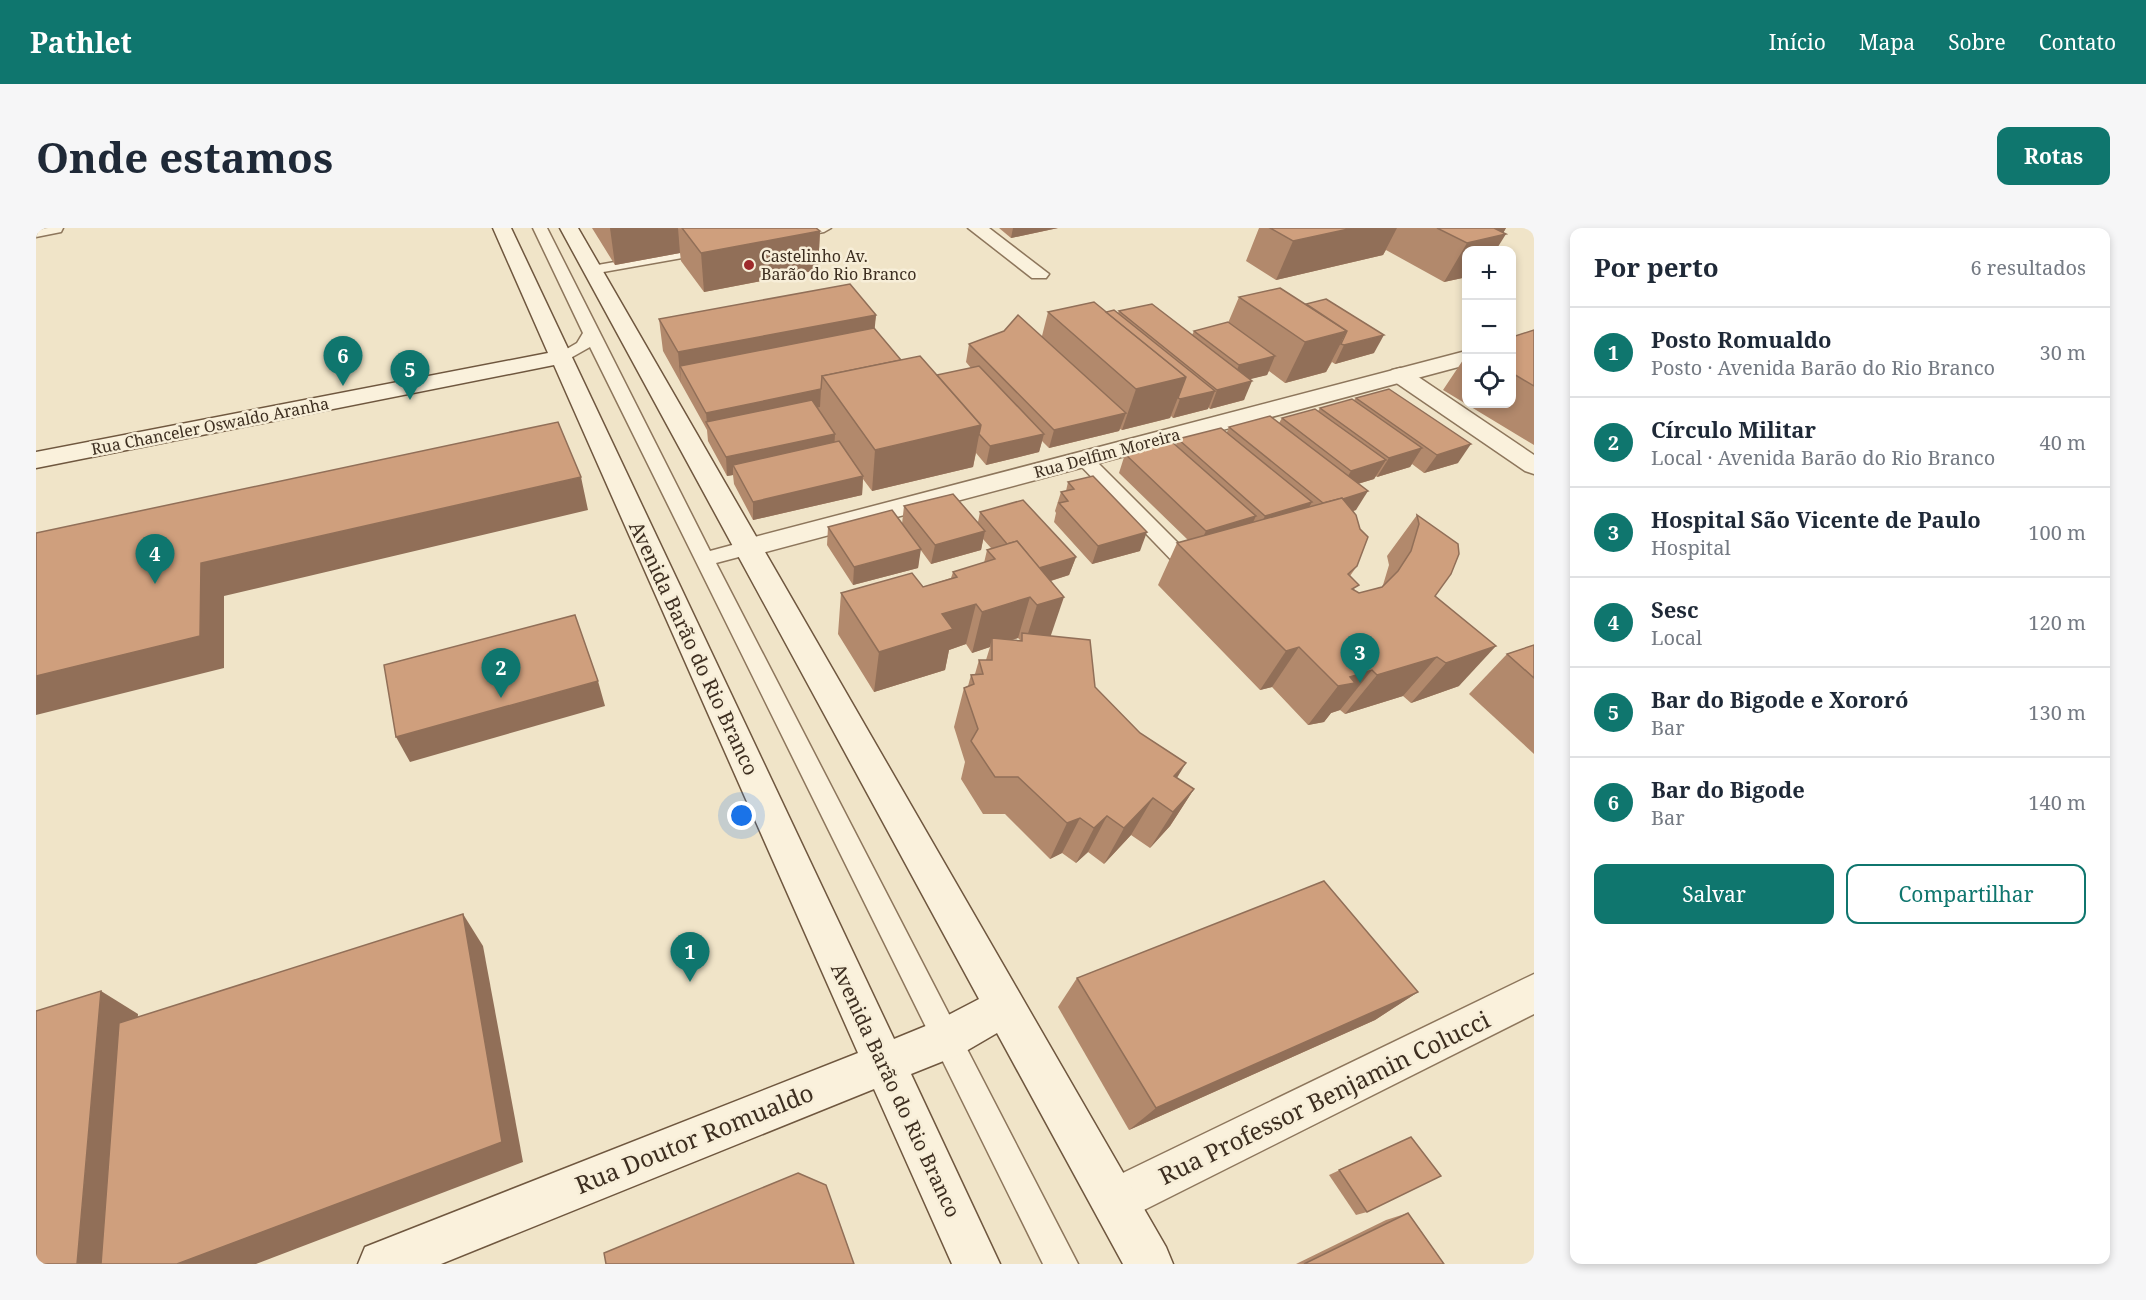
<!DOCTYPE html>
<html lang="pt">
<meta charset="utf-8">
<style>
:root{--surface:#fff;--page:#f6f6f7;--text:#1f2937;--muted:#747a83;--line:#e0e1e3;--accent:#0f766e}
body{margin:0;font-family:"Noto Serif",serif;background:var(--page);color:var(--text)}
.controls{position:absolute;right:18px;top:18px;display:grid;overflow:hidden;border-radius:12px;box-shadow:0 3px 9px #0003}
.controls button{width:54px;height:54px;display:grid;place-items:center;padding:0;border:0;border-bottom:2px solid var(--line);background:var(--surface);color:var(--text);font:30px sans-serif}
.you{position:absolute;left:706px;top:588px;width:21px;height:21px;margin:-15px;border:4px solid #fff;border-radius:50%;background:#1a73e8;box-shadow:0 0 0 9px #1a73e833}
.badge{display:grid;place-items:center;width:39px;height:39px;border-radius:50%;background:var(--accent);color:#fff;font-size:20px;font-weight:700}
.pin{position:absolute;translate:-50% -50px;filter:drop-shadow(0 2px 3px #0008)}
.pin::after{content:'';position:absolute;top:32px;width:21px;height:18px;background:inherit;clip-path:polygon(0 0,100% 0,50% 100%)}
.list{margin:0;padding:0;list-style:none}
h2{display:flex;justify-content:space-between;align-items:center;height:78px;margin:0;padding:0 24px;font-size:26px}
h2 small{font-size:20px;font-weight:400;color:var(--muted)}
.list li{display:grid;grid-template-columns:39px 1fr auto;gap:18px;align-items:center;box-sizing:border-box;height:90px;padding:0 24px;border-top:2px solid var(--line)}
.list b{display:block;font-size:22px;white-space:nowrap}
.list p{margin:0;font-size:20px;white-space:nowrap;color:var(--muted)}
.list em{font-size:20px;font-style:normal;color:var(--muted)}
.actions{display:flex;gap:12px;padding:18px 24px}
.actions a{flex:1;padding:14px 0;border:2px solid var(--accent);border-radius:12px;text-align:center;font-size:21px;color:var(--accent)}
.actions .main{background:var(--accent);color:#fff}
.icon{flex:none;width:33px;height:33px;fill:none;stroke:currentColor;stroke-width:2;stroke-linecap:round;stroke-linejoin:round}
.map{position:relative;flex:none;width:1498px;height:1036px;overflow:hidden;border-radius:12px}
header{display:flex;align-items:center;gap:36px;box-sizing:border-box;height:84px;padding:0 30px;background:var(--accent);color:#fff}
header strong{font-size:28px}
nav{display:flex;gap:33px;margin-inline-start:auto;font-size:21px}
.intro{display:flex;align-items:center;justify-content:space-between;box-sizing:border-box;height:144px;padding:0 36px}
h1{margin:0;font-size:42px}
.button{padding:15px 27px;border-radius:12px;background:var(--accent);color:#fff;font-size:21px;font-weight:700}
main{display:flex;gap:36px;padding:0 36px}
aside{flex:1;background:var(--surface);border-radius:12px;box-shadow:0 3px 9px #0003}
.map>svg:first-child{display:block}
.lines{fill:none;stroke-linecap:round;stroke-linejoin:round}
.service-casing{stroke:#8d765c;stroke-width:3}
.minor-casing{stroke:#8d765c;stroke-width:3}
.tertiary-casing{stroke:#8d765c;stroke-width:3}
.secondary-casing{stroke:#6f573f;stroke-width:3}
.service{fill:#faf1dc;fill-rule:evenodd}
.minor{fill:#faf1dc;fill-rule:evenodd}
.tertiary{fill:#faf1dc;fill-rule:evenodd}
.secondary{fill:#faf1dc;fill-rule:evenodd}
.wall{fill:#b2896c;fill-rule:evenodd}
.shaded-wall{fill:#916f58}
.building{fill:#cf9f7d;stroke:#916f58;stroke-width:1.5}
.poi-dot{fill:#9e2a2b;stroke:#f7eed8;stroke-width:2}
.labels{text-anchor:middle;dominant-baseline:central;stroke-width:5;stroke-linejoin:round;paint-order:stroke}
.far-poi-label{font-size:16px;fill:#3d2e20;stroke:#f7eed8;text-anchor:start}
.far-street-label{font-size:16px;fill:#3d2e20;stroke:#f7eed8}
.street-label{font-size:20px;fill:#3d2e20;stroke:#f7eed8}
.near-street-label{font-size:24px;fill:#3d2e20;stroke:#f7eed8}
</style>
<header>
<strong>Pathlet</strong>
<nav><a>Início</a><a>Mapa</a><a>Sobre</a><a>Contato</a></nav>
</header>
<div class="intro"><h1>Onde estamos</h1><a class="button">Rotas</a></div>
<main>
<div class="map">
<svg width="1498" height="1036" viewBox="0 0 1498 1036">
<rect width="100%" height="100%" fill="#f0e4c8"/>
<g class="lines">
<defs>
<g id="service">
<polygon points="497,0 511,0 674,323 711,313 718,315 721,320 718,325 680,335 1042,1036 1007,1036 554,119 531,132 519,132 517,129 541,115 547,105"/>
<polygon points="766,0 795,0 788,4 750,11 743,7 745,4"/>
<polygon points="675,17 680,18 682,21 680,24 556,46 549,42 556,38"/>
<polygon points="1048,226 1054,227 1158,331 1161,336 1158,341 1151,343 1144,341 1042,235 1039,231 1042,227"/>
</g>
<g id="minor">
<polygon points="0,0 27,0 25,4 0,9"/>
<polygon points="932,0 953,0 1013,46 1010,50 996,50"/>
<polygon points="1364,140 1372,142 1498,227 1498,246 1489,243 1356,152 1353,147 1356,142"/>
<polygon points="1498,746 1498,786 1094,989 1078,996 1062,989 1055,973 1062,957"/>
</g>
<polygon id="tertiary" points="1430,123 1430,137 711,329 701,326 697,320 701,314 711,311"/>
<polygon id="secondary" points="457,0 475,0 858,811 897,795 943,771 524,0 542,0 1130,1019 1137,1036 1087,1036 961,805 925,826 875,846 964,1036 916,1036 838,861 405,1036 322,1036 329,1019 822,825 518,137 0,240 0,224 512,125"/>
</defs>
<use href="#service" class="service-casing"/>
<use href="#minor" class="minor-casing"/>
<use href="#tertiary" class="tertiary-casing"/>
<use href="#secondary" class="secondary-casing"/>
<use href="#service" class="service"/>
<use href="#minor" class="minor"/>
<use href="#tertiary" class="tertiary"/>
<use href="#secondary" class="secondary"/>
</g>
<g class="wall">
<polygon points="556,0 780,0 784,3 782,42 668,64 645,33 644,25 579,37"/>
<polygon points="963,0 1022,0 975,10"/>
<polygon points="1223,0 1470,0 1467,5 1431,22 1431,49 1408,54 1350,22 1347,27 1240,52 1210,33"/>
<polygon points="1203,69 1338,125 1299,136 1296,134 1290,144 1249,155 1233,143 1231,147 1213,151 1208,172 1174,181 1172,179 1172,181 1137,190 1135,188 1134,190 1086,202 1084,201 1083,203 1013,220 1006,213 1003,224 950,237 940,225 937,239 836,263 827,251 826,267 717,292 698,256 697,247 691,248 672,213 671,202 627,123 623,91 840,87 838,100 865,132 901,147 935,140 930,134 933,116 1006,108 1012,84 1070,84 1082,85 1083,83 1156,107 1158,103 1192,95"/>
<polygon points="1498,102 1498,217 1407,162 1431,126 1431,176 1476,176 1476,109"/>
<polygon points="1320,170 1422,235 1388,245 1376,236 1374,239 1341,249 1340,248 1338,251 1322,256 1320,282 1317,283 1321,338 1314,348 1319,363 1323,365 1346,359 1347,357 1353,337 1351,328 1381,287 1399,368 1423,458 1375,475 1367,468 1309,486 1304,482 1295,485 1288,494 1272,497 1236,459 1224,462 1122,357 1141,315 1152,312 1083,245 1089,226 1140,217 1142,211 1191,204 1193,199 1243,195 1246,190 1282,183 1284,180 1318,172"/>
<polygon points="1032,254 1104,323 1056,336 1018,294 1020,285 1019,283 1025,264 1030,263"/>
<path d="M868 278 942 294 944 284 1040 329 1033 347 1015 353V408L1059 459 1141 550 1158 561 1134 598 1114 620 1095 607 1068 636 1052 624 1040 635 1026 625 1014 631 969 586H947L925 551 929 534 918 499 928 460 932 458 935 447 939 446 943 432H950L954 419 936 425 930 416 913 422 909 442 838 464 802 406 805 365 887 359 915 350 917 344 948 335 951 322 955 320 947 311 945 322 895 336 884 321 882 340 817 357 791 317 792 299 866 296ZM982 410 984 412 983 413 975 412Z"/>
<polygon points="1498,417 1498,526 1433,466 1471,426"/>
<polygon points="1041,750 1382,764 1339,792 1093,902 1022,779"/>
<polygon points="1375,909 1331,984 1320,987 1293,947"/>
<polygon points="1372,985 1408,1036 1260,1036 1350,992"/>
</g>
<g class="shaded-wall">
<polygon points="574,0 642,0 644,25 579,37"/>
<polygon points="977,0 1022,0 975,10"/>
<polygon points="1317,0 1361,0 1347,27 1240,52 1257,13"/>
<polygon points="1434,0 1470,0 1466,7 1470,6 1460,22 1431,22 1431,49 1408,54 1431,15"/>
<polygon points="784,3 782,42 668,64 665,25"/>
<polygon points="840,87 837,118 644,138 645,157 642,124"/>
<polygon points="1311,103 1290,144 1249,155 1269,114"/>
<polygon points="1348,107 1338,125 1299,136 1308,117"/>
<polygon points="1239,128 1231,147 1195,156 1203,137"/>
<polygon points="1150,149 1134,190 1086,202 1100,161"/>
<polygon points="1216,153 1208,172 1174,181 1181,162"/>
<polygon points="785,161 784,179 675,202 671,195 670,185"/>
<polygon points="1179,163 1172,181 1137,190 1144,171"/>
<polygon points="1090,185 1083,203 1013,220 1018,202"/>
<polygon points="945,197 937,239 836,263 839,222"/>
<polygon points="799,206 798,225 697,237 697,247 691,248 690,229"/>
<polygon points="1008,206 1003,224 950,237 954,218"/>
<polygon points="1435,216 1422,235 1388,245 1401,227"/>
<polygon points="1386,220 1374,239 1341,249 1353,230"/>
<polygon points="1350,232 1338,251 1304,261 1315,243"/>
<polygon points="827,248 826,267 717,292 717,274"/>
<polygon points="545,249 552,282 188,368 188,440 0,487 0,448 165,335"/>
<polygon points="1332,263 1320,282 1277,295 1289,276"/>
<polygon points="1276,274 1265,293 1219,307 1229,288"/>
<polygon points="1220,288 1211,307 1161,321 1170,303"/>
<polygon points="949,303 945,322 895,336 899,317"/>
<polygon points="1111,304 1104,323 1056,336 1062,318"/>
<polygon points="885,321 882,340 817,357 818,339"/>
<polygon points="1040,329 1033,347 988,361 993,342"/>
<polygon points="994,369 982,410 956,418 956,410 954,419 936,425 946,384"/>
<polygon points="1028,369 1014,410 988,418 1001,377"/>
<polygon points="940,376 930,416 913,422 909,442 838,464 843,424 906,386"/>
<polygon points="1460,418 1423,458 1375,475 1410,435"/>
<polygon points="1263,419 1236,459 1224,462 1250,423"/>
<polygon points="1401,429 1367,468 1309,486 1341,447"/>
<polygon points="1336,442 1304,482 1295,485 1288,494 1272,497 1302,458 1314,449"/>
<polygon points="562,453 569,478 374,534 360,509"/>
<polygon points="1150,535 1127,573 1138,548"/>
<polygon points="1158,561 1134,598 1114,620 1137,584"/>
<polygon points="1117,570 1095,607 1068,636 1088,600"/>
<polygon points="1071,588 1052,624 1040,635 1058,600"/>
<polygon points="1044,590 1026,625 1014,631 1031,595"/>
<polygon points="427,686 447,718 487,934 220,1036 141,1036"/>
<polygon points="65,763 102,786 87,1036 41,1036"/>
<polygon points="1382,764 1339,792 1093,902 1120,880"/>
</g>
<g class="building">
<polygon points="646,0 780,0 784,3 665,25"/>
<polygon points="1234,0 1317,0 1257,13"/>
<polygon points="1401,0 1458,0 1470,6 1431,15"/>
<polygon points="814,56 840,87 642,124 623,91"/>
<polygon points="1244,60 1311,103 1269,114 1203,69"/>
<polygon points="1290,71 1348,107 1308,117 1305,116 1311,103 1270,76"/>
<polygon points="1058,74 1150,149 1100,161 1012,84"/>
<polygon points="1116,76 1216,153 1181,162 1083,83"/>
<polygon points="1078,82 1179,163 1144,171 1142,170 1150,149 1070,84"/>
<polygon points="982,87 1090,185 1018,202 933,116 968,103"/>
<polygon points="1192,94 1239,128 1203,137 1158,103"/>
<polygon points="838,100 865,132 786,148 785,161 670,185 644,138"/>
<polygon points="1498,102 1498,158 1476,145 1476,109"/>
<polygon points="884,128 945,197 839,222 786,148"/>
<polygon points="943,138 1008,206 954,218 943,206 945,197 901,147"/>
<polygon points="1353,161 1435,216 1401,227 1320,170"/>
<polygon points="1316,171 1386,220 1353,230 1284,180"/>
<polygon points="776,172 799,206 690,229 670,194"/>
<polygon points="1279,181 1350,232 1315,243 1246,190"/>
<polygon points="1234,188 1332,263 1307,271 1306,270 1287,275 1193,199"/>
<polygon points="522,194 545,249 165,335 164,408 0,448 0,305"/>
<polygon points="1185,200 1276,274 1229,288 1142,211"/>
<polygon points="803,213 827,248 717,274 697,237"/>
<polygon points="1136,214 1220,288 1170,303 1089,226"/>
<polygon points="1057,248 1111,304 1062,318 1023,275 1032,273 1025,264 1038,261 1032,254"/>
<polygon points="917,266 949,303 899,317 868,278"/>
<polygon points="1306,270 1320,287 1324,301 1332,309 1321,338 1312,346 1323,357 1316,361 1323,365 1346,359 1362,343 1375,323 1383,296 1381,287 1422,316 1423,326 1415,346 1399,368 1460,418 1410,435 1401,429 1341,447 1336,442 1314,449 1319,455 1302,458 1263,419 1250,423 1141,315"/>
<polygon points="987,272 1040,329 1003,340 981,313 971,316 944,284"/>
<polygon points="856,282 885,321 818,339 792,299"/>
<polygon points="981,313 1028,369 1001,377 994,369 946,384 940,376 906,386 917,401 843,424 805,365 876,345 887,359 921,349 917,344 959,331 951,322"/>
<polygon points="539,387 562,453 360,509 348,437"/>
<polygon points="986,405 1054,412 1059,459 1104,505 1150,535 1138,548 1158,561 1137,584 1117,570 1088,600 1071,588 1058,600 1044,590 1031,595 982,549 959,549 935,513 942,501 928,460 938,456 935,447 947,446 943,432 956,432 956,410 986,413"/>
<polygon points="1498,417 1498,450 1471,426"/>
<polygon points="1288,653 1382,764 1120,880 1041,750"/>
<polygon points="427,686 466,914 141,1036 65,1036 83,795"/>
<polygon points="65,763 41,1036 0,1036 0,783"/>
<polygon points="1375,909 1405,948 1331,984 1303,942"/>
<polygon points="762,945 790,957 818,1036 570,1036 568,1025"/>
<polygon points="1372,985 1408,1036 1268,1036"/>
</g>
<circle class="poi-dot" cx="713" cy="37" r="6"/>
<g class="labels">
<g class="far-poi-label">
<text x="725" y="28">Castelinho Av.<tspan x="725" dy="18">Barão do Rio Branco</tspan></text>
</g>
<g class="far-street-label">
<text transform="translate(174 198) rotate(-11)">Rua Chanceler Oswaldo Aranha</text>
<text transform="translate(1071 225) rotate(-15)">Rua Delfim Moreira</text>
</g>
<g class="street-label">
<text transform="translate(658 420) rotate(65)">Avenida Barão do Rio Branco</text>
<text transform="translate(860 862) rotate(65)">Avenida Barão do Rio Branco</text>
</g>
<g class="near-street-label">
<text transform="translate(1288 869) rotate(-26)">Rua Professor Benjamin Colucci</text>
<text transform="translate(658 910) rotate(-22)">Rua Doutor Romualdo</text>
</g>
</g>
</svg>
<div class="controls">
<button>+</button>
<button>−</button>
<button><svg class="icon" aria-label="locate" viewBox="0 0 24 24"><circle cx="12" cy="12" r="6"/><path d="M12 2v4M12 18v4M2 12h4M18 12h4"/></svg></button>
</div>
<div class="you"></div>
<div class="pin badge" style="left:654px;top:754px">1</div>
<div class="pin badge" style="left:465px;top:470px">2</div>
<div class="pin badge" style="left:1324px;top:455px">3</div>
<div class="pin badge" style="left:119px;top:356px">4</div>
<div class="pin badge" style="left:374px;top:172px">5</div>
<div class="pin badge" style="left:307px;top:158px">6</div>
</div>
<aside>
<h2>Por perto<small>6 resultados</small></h2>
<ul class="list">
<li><span class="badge">1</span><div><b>Posto Romualdo</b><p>Posto · Avenida Barão do Rio Branco</p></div><em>30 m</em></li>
<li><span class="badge">2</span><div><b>Círculo Militar</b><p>Local · Avenida Barão do Rio Branco</p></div><em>40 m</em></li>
<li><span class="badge">3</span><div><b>Hospital São Vicente de Paulo</b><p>Hospital</p></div><em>100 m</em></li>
<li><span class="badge">4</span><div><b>Sesc</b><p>Local</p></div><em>120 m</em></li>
<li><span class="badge">5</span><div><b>Bar do Bigode e Xororó</b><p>Bar</p></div><em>130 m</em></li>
<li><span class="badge">6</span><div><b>Bar do Bigode</b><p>Bar</p></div><em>140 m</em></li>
</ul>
<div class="actions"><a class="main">Salvar</a><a>Compartilhar</a></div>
</aside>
</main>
